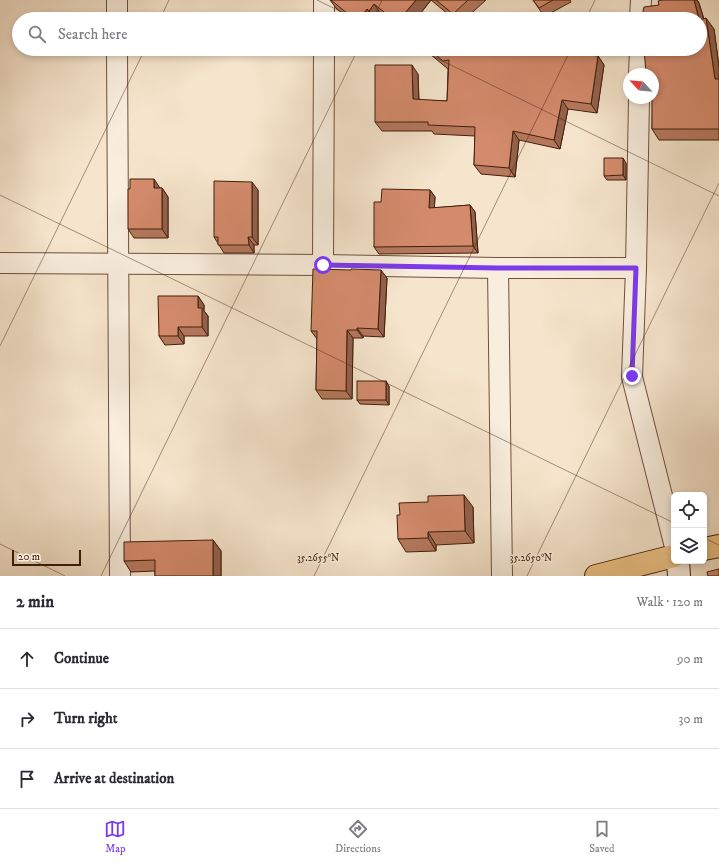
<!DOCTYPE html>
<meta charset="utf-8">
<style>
:root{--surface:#fff;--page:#f2f2f3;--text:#2b2b33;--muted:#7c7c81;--line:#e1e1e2;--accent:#7c3aed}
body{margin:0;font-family:"IM FELL DW Pica",serif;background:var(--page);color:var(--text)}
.controls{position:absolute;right:12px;bottom:12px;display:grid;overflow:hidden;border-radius:6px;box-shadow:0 2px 6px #0003}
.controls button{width:36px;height:36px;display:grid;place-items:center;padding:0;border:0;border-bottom:1px solid var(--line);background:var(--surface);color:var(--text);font:20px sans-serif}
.compass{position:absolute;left:623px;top:68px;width:36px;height:36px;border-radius:50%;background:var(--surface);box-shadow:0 2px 6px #0003;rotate:296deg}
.scale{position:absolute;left:12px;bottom:10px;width:69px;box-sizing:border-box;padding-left:4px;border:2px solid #401f0b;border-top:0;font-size:11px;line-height:14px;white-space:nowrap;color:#401f0b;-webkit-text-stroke:3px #f9eede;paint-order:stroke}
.stop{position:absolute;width:12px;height:12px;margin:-9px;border:3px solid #7c3aed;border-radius:50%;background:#fff}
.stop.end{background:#7c3aed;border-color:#fff;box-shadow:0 1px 4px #0008}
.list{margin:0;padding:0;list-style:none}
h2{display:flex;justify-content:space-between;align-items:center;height:52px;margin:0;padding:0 16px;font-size:17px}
h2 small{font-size:13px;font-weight:400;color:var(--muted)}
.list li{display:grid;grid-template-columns:26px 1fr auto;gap:12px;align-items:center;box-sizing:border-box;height:60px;padding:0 16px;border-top:1px solid var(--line)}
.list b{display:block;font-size:15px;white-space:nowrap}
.list em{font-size:13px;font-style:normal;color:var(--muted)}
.icon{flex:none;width:22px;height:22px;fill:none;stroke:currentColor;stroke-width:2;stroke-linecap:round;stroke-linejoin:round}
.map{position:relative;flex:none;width:719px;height:576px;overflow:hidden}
.search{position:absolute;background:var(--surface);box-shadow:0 2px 6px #0003;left:12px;right:12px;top:12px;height:44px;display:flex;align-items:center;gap:10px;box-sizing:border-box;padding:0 14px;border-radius:22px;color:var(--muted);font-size:15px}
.sheet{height:232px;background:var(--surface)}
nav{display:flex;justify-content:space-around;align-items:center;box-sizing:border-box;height:56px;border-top:1px solid var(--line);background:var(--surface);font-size:11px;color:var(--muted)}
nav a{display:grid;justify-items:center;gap:2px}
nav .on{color:var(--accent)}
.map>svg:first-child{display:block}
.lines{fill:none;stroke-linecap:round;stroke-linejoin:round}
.street-casing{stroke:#6e503c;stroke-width:22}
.secondary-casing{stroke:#401f0b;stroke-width:24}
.primary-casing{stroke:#401f0b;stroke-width:24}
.street{stroke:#f9eede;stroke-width:20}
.secondary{stroke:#f9eede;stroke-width:22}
.primary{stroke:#ebc286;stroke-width:22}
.wall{fill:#b6785e;stroke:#401f0b}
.shaded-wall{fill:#94614c;stroke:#401f0b}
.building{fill:#d48b6d;stroke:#401f0b}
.route{stroke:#7c3aed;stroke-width:5}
.ticks{fill:none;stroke:#401f0b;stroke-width:1;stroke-opacity:0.45}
.ticks-label{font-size:10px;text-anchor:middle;fill:#401f0b;stroke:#f9eede;stroke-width:3;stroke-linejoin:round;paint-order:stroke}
</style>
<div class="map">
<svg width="719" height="576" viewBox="0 0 719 576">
<rect width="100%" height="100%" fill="#f6e5cd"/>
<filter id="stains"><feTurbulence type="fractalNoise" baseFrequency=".005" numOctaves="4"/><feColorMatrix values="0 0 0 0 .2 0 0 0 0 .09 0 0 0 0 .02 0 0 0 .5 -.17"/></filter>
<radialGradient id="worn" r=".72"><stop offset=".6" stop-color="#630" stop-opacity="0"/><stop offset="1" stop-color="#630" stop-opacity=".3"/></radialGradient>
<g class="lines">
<defs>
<g id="street">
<polyline points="117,0 117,19"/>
<polyline points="324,19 324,0"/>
<polyline points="640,19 641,0"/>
<polyline points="117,49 120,576"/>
<polyline points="639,74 640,49"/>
<polyline points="639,98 636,268 632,377 674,543"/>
<polyline points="0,263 323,265 498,268 636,268"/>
<polyline points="323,265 324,49"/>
<polyline points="498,268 502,576"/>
</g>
<polyline id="secondary" points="678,561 679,576"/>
<g id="primary">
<polyline points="704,549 719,546"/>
<polyline points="596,576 674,556"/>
</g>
</defs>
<use href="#street" class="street-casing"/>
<use href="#secondary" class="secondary-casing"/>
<use href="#primary" class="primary-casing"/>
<use href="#street" class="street"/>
<use href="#secondary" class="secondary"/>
<use href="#primary" class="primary"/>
</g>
<g class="wall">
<polygon points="330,0 486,0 465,19 454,19 431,0 416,19 388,19 381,14 377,19 349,19 336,8"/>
<polygon points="533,0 570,0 571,2 545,16 591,18 591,19 535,19 544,16"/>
<polygon points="662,0 697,0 699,3 704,19 714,29 719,67 719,140 659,140 652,129 653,74 647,74 646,73 700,49 659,5"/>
<polygon points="424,49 596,49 595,56 598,56 604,65 597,113 568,109 560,149 519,140 515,177 481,174 474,165 475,136 434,134 432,131 382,131 375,122 418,74 419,100 447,101 448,69"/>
<polygon points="626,163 626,180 607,180 604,176"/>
<polygon points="160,188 162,188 168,197 168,238 134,238 128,229"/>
<polygon points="258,190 258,245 254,245 254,253 224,253 214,237"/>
<polygon points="430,190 435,197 434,208 470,205 475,212 478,253 379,254 374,247 381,202"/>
<polygon points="387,278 384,337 363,336 363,338 353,338 352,399 322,399 316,390 317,339 311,331"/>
<polygon points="198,296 204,305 204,311 208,316 208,336 184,336 184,344 165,345 159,336"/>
<polygon points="389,386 389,405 360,404 357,400"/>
<polygon points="473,507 474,543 436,545 436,551 406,552 398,539"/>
<polygon points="213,540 221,551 221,576 155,576 155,571 131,572 124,561"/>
</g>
<g class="shaded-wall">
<polygon points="416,0 431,0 416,19 400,19"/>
<polygon points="694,0 697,0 699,3 707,30 700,20 700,19 699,19"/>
<polygon points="374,4 381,14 377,19 374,19 369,11"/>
<polygon points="367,9 374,19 359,19"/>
<polygon points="706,18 714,29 719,67 719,85 715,79"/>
<polygon points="589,49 596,49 595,64 589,55"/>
<polygon points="598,56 604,65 597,113 591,104"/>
<polygon points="412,65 418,74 419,108 413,99"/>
<polygon points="562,100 568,109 560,149 554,140"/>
<polygon points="513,131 519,140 515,177 509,168"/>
<polygon points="623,158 626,163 626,180 623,175"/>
<polygon points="154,179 160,188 160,197 154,188"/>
<polygon points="252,182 258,190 258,245 252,237"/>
<polygon points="162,188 168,197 168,238 162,229"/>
<polygon points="430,190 435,197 434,215 429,208"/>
<polygon points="470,205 475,212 478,253 473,246"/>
<polygon points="248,237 254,245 254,253 249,245"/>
<polygon points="381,270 387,278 384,337 378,329"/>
<polygon points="198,296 204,305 204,311 208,316 208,336 202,327 198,308"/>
<polygon points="178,327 184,336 184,344 178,336"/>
<polygon points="357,328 363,336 363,338 357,330"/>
<polygon points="347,330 353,338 352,399 346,391"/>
<polygon points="386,381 389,386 389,405 386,400"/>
<polygon points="464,495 473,507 474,543 465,531"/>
<polygon points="428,532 436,545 436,551 428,538"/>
<polygon points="213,540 221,551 221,576 213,576"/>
</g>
<g class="building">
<polygon points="331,0 416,0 400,19 393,19 374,4 369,11 367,9 359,19 354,19"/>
<polygon points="436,0 468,0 453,14"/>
<polygon points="533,0 553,0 539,8"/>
<polygon points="662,0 694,0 699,19 644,19 643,11 644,7 659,5 658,1"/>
<polygon points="535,15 591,18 591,19 535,19"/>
<polygon points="706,18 715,79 719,79 719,129 652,129 652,98 653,98 653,74 651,74 651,72 646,73 644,49 700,49 700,20"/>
<polygon points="429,49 589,49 589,55 598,56 591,104 562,100 554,140 513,131 509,168 474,165 475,127 428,125 428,122 375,122 375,65 412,65 413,99 447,101 449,60 443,61"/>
<polygon points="604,158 623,158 623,175 604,176"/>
<polygon points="130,179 154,179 154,188 162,188 162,229 128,229 128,189 130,189"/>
<polygon points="214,181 252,182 252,237 248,237 249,245 218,245 218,237 214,237"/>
<polygon points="382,189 430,190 429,208 470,205 473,246 374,247 374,202 381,202"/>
<polygon points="313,269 351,270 351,269 381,270 378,329 357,328 357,330 347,330 346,391 316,390 317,331 311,331"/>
<polygon points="158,296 198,296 198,308 202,308 202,327 178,327 178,336 159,336"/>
<rect x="357" y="381" width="29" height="19"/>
<polygon points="464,495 465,531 428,532 428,538 398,539 397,515 400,515 399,503 428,502 428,496"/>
<polygon points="213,540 213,576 155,576 155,560 124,561 124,542"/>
<polygon points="719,569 719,576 708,576 707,572"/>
</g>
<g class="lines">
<polyline class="route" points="323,265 498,268 636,268 632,376"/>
</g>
<path class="ticks" d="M317 0 356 19M160 19 169 0M373 19 382 0M586 19 595 0M418 49 719 196M0 195 674 523M0 346 145 49M704 538 719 545M0 544 65 576M101 576 358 49M314 576 571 49M527 576 719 183"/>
<g class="ticks-label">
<text x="318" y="561">35.2655°N</text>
<text x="531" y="561">35.2650°N</text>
</g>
<rect width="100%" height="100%" filter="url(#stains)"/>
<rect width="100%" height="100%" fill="url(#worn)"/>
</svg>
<div class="controls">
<button><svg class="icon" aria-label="locate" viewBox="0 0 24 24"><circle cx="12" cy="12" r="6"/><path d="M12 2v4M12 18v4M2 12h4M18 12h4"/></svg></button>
<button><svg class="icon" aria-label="layers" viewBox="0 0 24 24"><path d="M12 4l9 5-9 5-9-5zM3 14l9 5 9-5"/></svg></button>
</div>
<svg class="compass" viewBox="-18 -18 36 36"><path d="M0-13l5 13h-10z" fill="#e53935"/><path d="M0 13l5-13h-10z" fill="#7c7c81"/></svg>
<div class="scale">20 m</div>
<div class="stop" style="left:323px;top:265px"></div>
<div class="stop end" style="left:632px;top:376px"></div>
<div class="search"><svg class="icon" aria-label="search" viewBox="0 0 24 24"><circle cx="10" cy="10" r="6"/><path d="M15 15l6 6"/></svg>Search here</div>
</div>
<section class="sheet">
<h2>2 min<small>Walk · 120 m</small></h2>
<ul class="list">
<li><svg class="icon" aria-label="ahead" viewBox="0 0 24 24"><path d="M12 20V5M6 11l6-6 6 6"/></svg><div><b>Continue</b></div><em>90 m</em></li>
<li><svg class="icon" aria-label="right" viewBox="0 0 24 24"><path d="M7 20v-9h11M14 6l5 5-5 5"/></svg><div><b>Turn right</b></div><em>30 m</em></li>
<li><svg class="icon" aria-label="arrive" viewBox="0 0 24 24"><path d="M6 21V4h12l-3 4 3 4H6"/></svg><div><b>Arrive at destination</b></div></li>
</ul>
</section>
<nav>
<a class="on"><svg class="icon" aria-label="map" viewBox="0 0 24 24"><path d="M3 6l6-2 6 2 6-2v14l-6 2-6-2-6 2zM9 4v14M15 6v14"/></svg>Map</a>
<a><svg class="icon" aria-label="directions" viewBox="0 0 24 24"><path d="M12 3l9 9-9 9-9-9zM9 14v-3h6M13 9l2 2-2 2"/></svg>Directions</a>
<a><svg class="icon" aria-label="saved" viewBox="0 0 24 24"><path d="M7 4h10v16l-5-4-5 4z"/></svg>Saved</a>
</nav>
